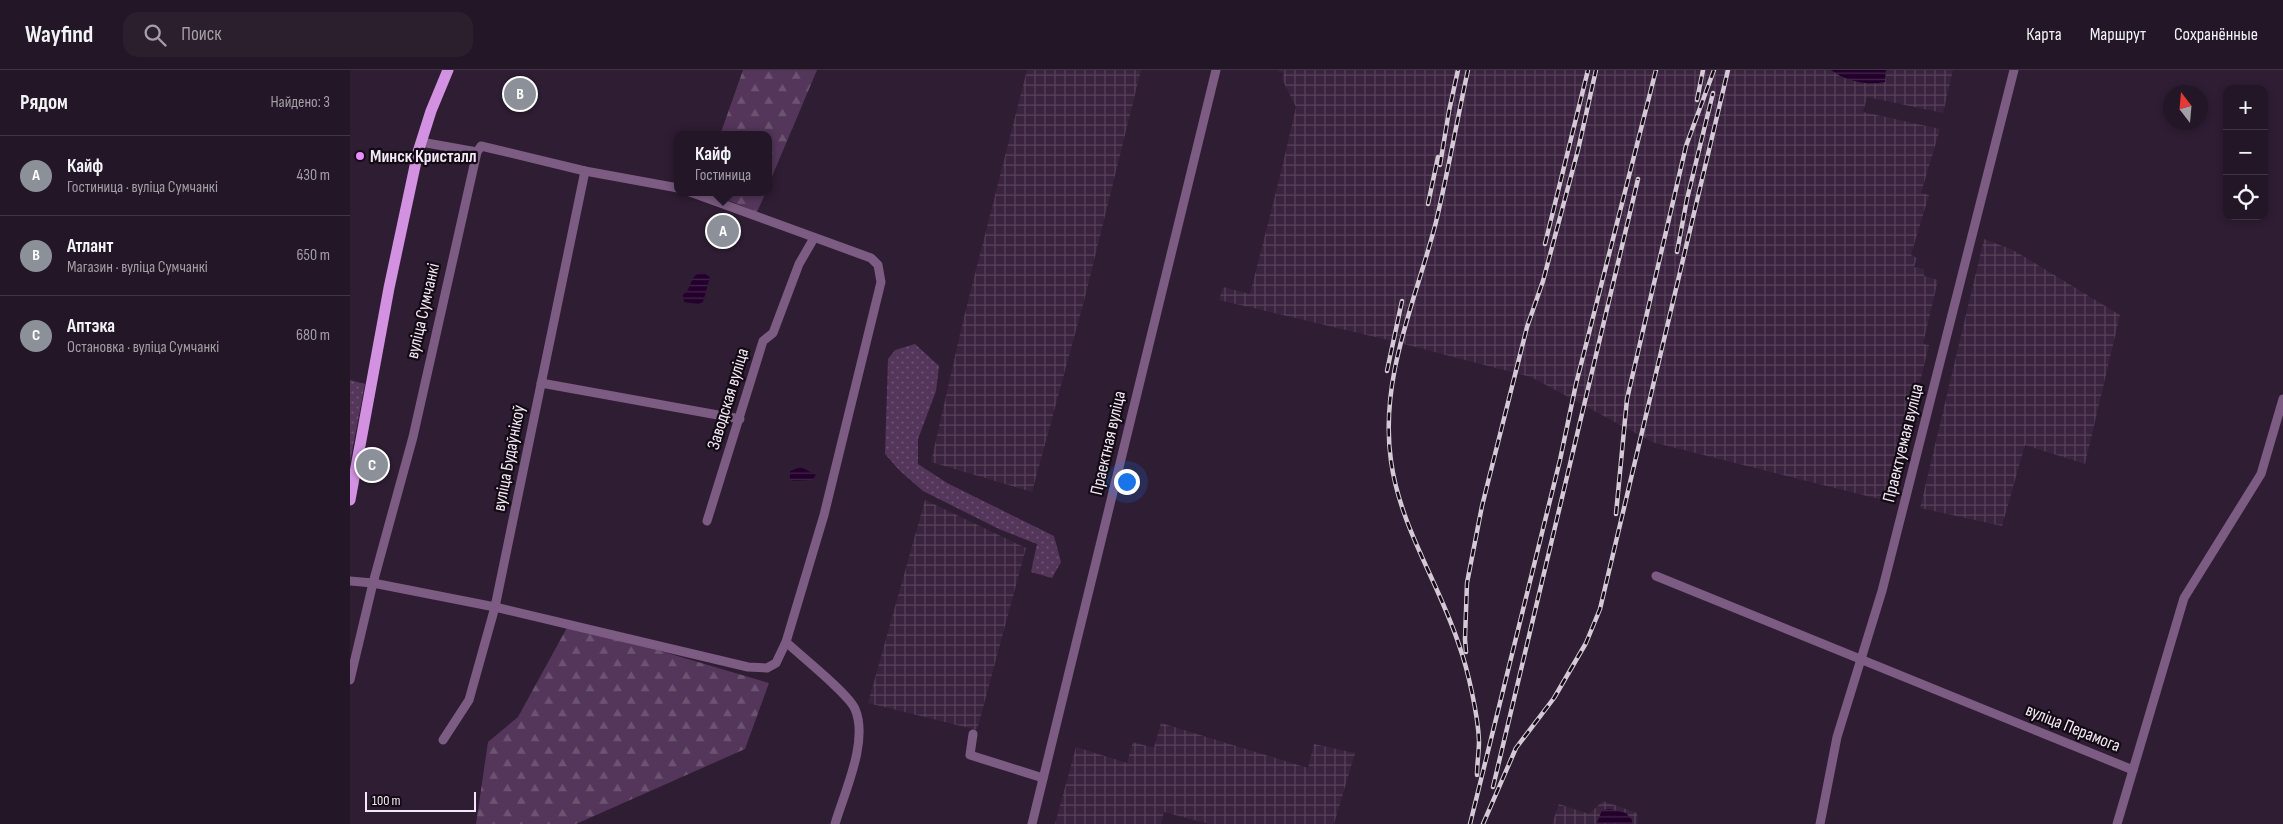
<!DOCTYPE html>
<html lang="ru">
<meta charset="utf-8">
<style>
:root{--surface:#231626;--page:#2b1f2e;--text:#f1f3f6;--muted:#a39fa7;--line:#403543;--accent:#8c9099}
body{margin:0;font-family:"Sofia Sans Condensed",sans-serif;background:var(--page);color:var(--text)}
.controls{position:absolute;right:15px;top:15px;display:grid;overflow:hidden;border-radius:10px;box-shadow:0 2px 8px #0003}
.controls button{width:45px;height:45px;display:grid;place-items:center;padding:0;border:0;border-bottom:1px solid var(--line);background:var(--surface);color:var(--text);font:25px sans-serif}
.compass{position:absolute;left:1813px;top:15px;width:45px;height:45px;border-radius:50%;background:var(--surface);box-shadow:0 2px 8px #0003;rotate:344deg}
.scale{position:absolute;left:15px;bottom:12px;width:111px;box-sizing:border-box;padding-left:5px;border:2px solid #f3e7f5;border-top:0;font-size:14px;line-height:18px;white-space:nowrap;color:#f3e7f5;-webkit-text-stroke:4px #130b14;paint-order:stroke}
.you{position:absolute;left:776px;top:411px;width:18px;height:18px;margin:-12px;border:4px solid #fff;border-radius:50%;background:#1a73e8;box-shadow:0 0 0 8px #1a73e833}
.badge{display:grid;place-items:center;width:32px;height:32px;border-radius:50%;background:var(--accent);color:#fff;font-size:16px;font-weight:700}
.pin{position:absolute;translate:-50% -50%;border:2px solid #fff;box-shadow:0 1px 5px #0006}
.popup{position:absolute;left:324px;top:61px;width:98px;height:65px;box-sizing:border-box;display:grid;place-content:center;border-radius:10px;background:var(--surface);filter:drop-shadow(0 1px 4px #0005);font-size:16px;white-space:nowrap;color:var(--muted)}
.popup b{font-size:19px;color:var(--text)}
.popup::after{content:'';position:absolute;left:50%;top:100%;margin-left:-10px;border:10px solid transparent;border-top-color:var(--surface)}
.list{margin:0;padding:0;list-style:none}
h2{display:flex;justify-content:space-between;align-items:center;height:65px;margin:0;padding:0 20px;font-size:21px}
h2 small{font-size:16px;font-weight:400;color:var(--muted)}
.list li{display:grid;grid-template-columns:32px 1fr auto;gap:15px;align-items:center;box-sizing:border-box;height:80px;padding:0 20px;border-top:1px solid var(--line)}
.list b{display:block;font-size:19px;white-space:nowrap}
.list p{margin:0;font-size:16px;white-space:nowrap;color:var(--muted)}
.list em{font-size:16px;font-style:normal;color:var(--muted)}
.icon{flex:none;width:28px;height:28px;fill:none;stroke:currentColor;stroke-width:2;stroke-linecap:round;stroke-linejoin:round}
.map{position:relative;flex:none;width:1933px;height:754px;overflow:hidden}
header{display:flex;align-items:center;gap:30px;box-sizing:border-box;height:70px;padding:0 25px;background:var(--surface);border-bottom:1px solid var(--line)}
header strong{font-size:24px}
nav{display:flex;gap:28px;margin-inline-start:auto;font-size:18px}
.search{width:350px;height:45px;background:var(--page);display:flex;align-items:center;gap:12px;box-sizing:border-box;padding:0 18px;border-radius:15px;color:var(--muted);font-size:19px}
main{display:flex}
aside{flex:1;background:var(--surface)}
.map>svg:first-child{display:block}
.industrial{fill:url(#industrial-grid)}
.grass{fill:url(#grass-dots)}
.forest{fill:url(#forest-firs)}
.water{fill:url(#water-rules)}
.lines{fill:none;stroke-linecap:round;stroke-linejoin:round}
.minor{stroke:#7c5c82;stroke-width:9}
.major{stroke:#d391e1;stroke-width:11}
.rail-casing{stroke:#d5c8d7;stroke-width:4.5}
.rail{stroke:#130b14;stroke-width:2.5;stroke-dasharray:8;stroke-linecap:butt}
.poi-dot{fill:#ea8dfd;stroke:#130b14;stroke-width:2}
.labels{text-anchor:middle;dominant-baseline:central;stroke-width:4.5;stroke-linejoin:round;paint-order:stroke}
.poi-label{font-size:18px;font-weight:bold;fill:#f3e7f5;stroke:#130b14;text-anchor:start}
.street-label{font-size:18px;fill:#f3e7f5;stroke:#130b14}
</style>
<header>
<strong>Wayfind</strong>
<div class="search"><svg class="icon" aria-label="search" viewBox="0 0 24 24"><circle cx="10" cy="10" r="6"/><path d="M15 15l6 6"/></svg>Поиск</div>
<nav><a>Карта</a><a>Маршрут</a><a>Сохранённые</a></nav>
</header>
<main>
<aside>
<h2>Рядом<small>Найдено: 3</small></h2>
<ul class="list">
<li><span class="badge">A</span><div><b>Кайф</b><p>Гостиница · вуліца Сумчанкі</p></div><em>430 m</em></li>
<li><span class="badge">B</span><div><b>Атлант</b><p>Магазин · вуліца Сумчанкі</p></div><em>650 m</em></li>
<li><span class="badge">C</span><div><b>Аптэка</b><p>Остановка · вуліца Сумчанкі</p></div><em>680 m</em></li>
</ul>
</aside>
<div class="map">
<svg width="1933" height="754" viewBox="0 0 1933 754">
<defs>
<pattern id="industrial-grid" width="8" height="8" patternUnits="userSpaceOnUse" patternTransform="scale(1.25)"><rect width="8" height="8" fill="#3a233e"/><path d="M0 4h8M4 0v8" fill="none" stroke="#57435a"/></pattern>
<pattern id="grass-dots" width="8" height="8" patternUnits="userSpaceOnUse" patternTransform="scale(1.25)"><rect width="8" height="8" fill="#54365a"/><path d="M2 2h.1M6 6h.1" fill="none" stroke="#6d5372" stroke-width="1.8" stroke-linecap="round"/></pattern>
<pattern id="forest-firs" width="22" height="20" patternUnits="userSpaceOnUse" patternTransform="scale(1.25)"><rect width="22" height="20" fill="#54365a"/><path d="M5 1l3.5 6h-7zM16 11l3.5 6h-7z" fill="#6d5372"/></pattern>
<pattern id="water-rules" width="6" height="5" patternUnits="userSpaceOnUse" patternTransform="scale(1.25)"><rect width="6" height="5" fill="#23002b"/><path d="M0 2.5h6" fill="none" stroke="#43254a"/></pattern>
</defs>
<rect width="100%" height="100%" fill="#2f1d33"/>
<g class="industrial">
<polygon points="677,0 791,0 734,231 682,422 581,392 613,251"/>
<polygon points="926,0 1603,0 1593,43 1517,27 1513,42 1590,59 1571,123 1579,125 1561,185 1567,188 1564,197 1574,199 1574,206 1588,210 1573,274 1579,275 1541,432 1302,372 1181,307 1042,271 869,230 873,217 900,224 930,106 946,37 932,9 934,3"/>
<polygon points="1634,169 1663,180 1770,245 1735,394 1675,375 1652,456 1570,438"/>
<polygon points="575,430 676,478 627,660 518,633"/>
<polygon points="811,653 958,698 964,674 1005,683 984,754 859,754 814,742 811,754 705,754 726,677 777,693 783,672 804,678"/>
<polygon points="1253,731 1287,743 1288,754 1202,754 1209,734 1239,744"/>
</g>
<g class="grass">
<polygon points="565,274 589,296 586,321 568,369 568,394 597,413 704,466 711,492 702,508 681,502 687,474 649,459 573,421 549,400 535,384 538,289 545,280"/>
<polygon points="0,310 15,314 0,392"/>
</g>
<g class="forest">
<polygon points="393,0 467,0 418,116 418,65 370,65"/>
<polygon points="358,122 416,122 407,142"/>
<polygon points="219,554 419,613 395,679 226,754 126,754 138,672 168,647"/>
</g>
<g class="water">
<path d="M1481 0H1536L1535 12C1518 16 1495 11 1481 0Z"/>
<path d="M352 202 360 207 353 232 348 234 334 232 333 225C343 218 339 205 352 202Z"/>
<polygon points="451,397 466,405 462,410 443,411 440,409 440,401"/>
<polygon points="1260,739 1276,743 1282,750 1282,754 1247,753 1252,740"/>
</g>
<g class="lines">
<g class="minor">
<polyline points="71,72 127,82"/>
<polyline points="191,313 390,349"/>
<polyline points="357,451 413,271 423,263 449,194 464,168"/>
<polyline points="1306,506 1783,700 1834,528 1911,404 1933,329"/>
<polyline points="0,511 23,513 145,537 235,101"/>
<path d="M436 572C451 586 499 624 505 639 519 671 494 723 485 754"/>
<polyline points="0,610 23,513 63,367 127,82 131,76 235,101 328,118"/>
<polyline points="623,664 620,685 693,708"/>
<polyline points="93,670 119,630 145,537 398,597 417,598 426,593 436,572 474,445 531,212 528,195 521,188 340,122"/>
<polyline points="682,754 866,0"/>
<polyline points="1470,754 1487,667 1532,521 1664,0"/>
<polyline points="1767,754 1783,700"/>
</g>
<polyline class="major" points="0,430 39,218 68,82 81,41 98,0"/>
<defs>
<g id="rail">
<path d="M1118 0C1107 50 1098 102 1086 152 1066 230 1029 308 1041 391 1050 457 1089 513 1109 575 1118 600 1128 645 1129 671 1129 682 1127 694 1127 705"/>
<polyline points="1347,30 1353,0"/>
<polyline points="1090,95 1099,41 1108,0"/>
<polyline points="1078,134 1088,87"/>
<polyline points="1195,174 1238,0"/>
<polyline points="1327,182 1337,129 1363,23"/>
<polyline points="1037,301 1052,231"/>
<polyline points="1266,444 1277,329 1336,76 1364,0"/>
<polyline points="1116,582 1115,569 1117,513 1132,436 1177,257 1193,211 1228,80 1246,0"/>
<polyline points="1143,717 1288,109"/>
<polyline points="1120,754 1210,390 1226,314 1306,0"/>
<polyline points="1133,754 1166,678 1204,628 1236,573 1250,539 1378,0"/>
</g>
</defs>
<use href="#rail" class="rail-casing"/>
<use href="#rail" class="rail"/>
</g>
<circle class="poi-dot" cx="10" cy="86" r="5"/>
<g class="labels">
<g class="poi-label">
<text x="20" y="86">Минск Кристалл</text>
</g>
<g class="street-label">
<text transform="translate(73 241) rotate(-77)">вуліца Сумчанкі</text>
<text transform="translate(378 329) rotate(-73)">Заводская вуліца</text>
<text transform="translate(758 373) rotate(-77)">Праектная вуліца</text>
<text transform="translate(1553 373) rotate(-76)">Праектуемая вуліца</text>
<text transform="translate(159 388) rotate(-79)">вуліца Будаўнікоў</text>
<text transform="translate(1723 658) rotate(22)">вуліца Перамога</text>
</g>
</g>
</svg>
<div class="controls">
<button>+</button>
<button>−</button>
<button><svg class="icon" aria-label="locate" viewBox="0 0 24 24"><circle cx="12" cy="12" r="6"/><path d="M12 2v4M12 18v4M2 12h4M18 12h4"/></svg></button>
</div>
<svg class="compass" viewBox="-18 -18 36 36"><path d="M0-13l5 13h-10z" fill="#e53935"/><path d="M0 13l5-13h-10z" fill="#a39fa7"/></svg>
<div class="scale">100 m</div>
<div class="you"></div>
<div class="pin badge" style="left:373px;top:161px">A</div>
<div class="popup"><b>Кайф</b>Гостиница</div>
<div class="pin badge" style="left:170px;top:24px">B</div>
<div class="pin badge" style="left:22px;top:395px">C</div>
</div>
</main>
